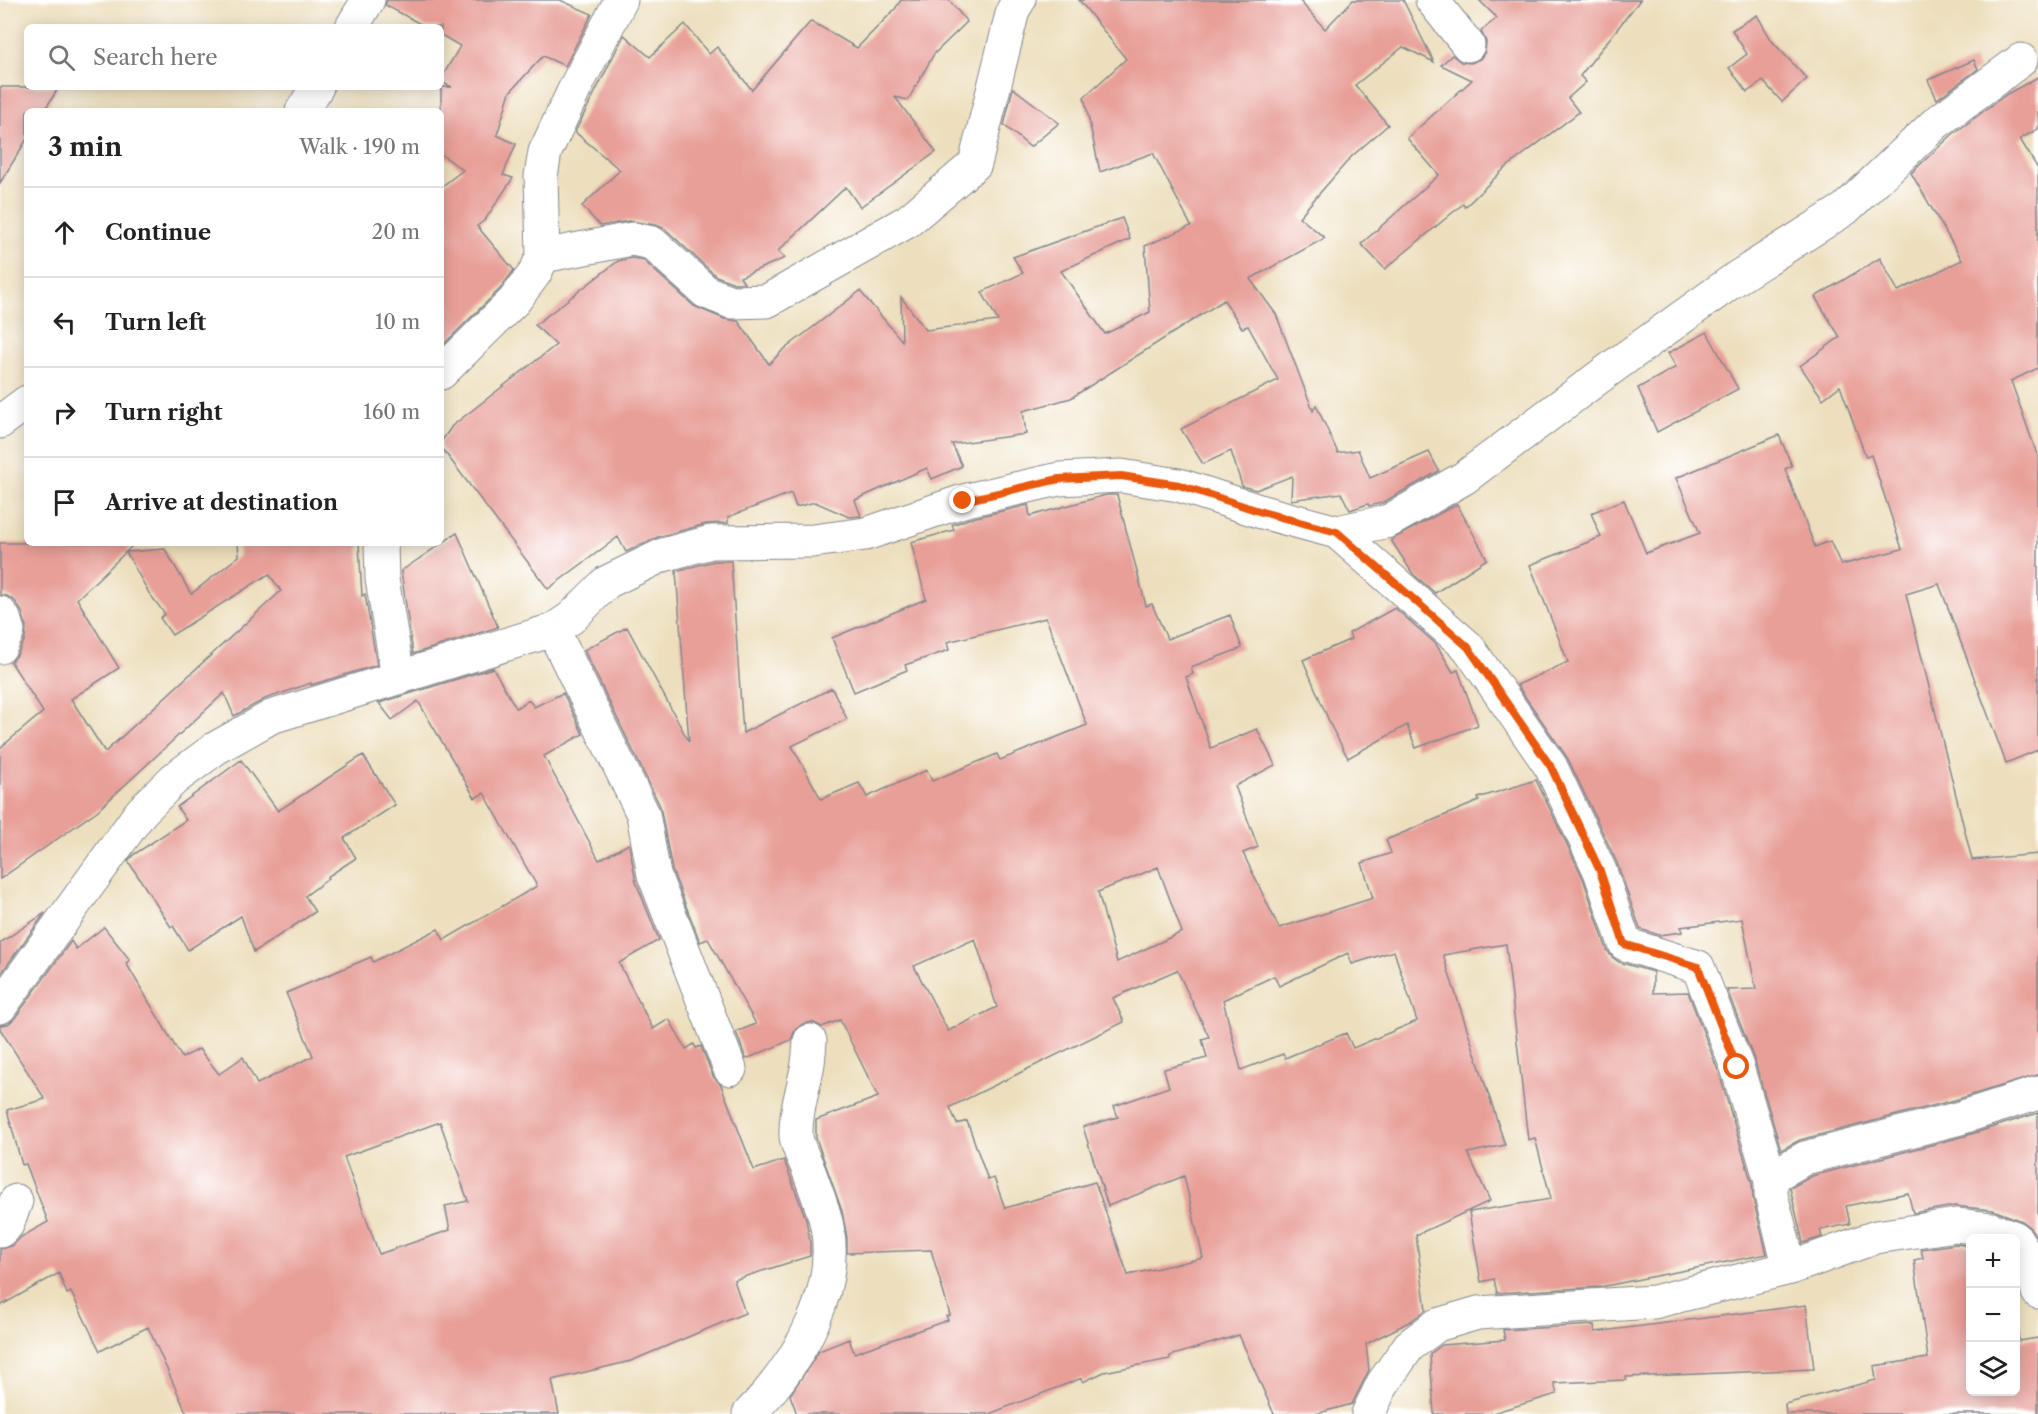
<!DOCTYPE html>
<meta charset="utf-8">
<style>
:root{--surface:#fff;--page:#f2f2f2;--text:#222;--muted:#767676;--line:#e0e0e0}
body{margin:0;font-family:"Libre Caslon Text",serif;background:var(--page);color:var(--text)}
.controls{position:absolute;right:18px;bottom:18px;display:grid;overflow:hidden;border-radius:9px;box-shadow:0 3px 15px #0003}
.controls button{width:54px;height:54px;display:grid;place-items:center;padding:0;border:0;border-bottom:2px solid var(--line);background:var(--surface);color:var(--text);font:30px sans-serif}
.stop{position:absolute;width:18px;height:18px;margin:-14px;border:4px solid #ea580c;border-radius:50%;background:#fff}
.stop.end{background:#ea580c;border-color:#fff;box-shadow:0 2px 6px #0008}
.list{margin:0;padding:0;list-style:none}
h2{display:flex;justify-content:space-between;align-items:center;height:78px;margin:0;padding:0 24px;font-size:26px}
h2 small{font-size:20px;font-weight:400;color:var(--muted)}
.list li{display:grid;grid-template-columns:39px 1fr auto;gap:18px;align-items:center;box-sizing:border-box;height:90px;padding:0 24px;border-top:2px solid var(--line)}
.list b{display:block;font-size:22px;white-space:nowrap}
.list em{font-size:20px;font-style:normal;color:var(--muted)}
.icon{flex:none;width:33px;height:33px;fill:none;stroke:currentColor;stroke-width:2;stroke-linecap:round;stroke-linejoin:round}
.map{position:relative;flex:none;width:2038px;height:1414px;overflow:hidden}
.search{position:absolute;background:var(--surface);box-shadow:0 3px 15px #0003;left:24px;top:24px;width:420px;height:66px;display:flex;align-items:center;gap:15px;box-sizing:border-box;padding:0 21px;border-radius:9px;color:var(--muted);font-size:22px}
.panel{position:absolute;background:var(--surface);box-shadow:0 3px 15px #0003;left:24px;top:108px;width:420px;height:438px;border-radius:9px}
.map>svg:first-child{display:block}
.building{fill:#e89f98;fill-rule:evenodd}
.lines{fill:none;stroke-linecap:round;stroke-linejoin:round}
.minor-casing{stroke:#84878e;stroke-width:35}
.minor{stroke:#fff;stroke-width:33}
.route{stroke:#ea580c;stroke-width:8}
</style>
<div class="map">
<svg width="2038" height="1414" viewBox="0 0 2038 1414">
<rect width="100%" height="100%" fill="#fff"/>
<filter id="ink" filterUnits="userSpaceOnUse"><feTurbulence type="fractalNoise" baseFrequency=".0167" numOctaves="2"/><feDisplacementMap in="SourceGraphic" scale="12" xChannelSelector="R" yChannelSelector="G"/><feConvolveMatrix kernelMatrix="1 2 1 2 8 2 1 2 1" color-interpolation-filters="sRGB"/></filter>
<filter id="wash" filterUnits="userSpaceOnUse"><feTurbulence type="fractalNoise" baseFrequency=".008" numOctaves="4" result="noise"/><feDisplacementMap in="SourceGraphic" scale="24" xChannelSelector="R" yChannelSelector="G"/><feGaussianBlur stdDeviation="1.35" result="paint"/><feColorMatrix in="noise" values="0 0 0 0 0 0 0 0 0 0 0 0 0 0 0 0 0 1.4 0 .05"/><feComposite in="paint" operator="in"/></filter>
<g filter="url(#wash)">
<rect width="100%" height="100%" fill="#eddfbd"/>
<g id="blocks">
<g class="building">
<polygon points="387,0 560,0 592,14 565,66 543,56 510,92 497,135 516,144 503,175 513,178 485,220 477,226 514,270 500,289 441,347 441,187 463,170 441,154 441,87 452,87 441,82 441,79 460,46 441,35 441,27 426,27 385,5"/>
<polygon points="901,0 949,0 967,22 934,54 908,100 895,97 936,152 860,207 846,187 778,251 785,258 740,277 744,283 734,283 716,276 665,229 656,225 629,221 600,226 582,206 620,170 575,132 624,35 650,57 685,24 709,54 717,47 752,90 811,21 857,48 895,9"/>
<polygon points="1079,0 1299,0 1325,29 1353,0 1403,0 1434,62 1403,47 1355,85 1388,125 1352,156 1299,217 1325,238 1250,279 1276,314 1313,411 1316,405 1338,453 1358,450 1370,478 1429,452 1439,471 1382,503 1369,506 1368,504 1350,510 1341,493 1291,500 1292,476 1256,490 1242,486 1231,451 1203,464 1181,429 1278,380 1248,326 1242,328 1224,300 1071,398 1023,411 1026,434 952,444 962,466 932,479 927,468 855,500 861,516 849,517 815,502 796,507 791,493 728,517 728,523 706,524 658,537 626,552 618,537 548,589 441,447 441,442 452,426 556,345 535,325 618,261 632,258 643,260 694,306 724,319 738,321 769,364 782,351 860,291 902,341 901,297 926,330 998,321 982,292 1023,273 1013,257 1122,218 1130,239 1061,271 1105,334 1150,312 1145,246 1191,226 1153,153 1100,172 1084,97 1126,59"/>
<polygon points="1479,0 1640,0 1580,76 1586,82 1568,98 1579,112 1503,170 1465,207 1463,204 1385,269 1361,244 1439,175 1407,138 1472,80 1441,65 1452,55 1461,62 1471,63 1480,59 1485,52 1486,42 1481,31 1497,18"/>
<polygon points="1757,15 1772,41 1807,79 1782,102 1763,81 1747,92 1729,68 1747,54 1732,30"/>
<polygon points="1974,60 1978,69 1937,99 1928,80"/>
<polygon points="2038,77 2038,129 2020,139 2038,169 2038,368 2011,381 2038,457 2038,750 2006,763 1939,584 1906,594 1972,860 2038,854 2038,1075 1955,1100 1800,1140 1781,1150 1755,1062 1727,990 1756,989 1742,919 1681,927 1682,932 1659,935 1640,929 1617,863 1568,759 1517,685 1568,662 1530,565 1601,537 1591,513 1624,500 1646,553 1700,533 1676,478 1779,435 1792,466 1785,469 1815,547 1830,541 1841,565 1902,549 1871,455 1866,457 1840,386 1823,399 1800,366 1840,337 1815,297 1880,258 1898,291 1962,260 1911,173 1953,134 2007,94"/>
<polygon points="0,87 59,87 44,111 27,111 27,139 0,183"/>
<polygon points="1013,88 1059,123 1030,147 1004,125"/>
<polygon points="1707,332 1738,389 1657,432 1638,388 1676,367 1668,353"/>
<path d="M1106 495H1117L1146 606 1152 604 1167 639 1230 615 1242 648 1191 667 1193 674 1186 677 1211 748 1257 729 1275 765 1235 786 1258 847 1243 853 1279 928 1373 898 1362 863 1391 853 1386 840 1479 801 1478 798 1536 780 1583 878 1607 950 1612 957 1619 962 1653 972V993L1688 992 1719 1073 1752 1184 1753 1199 1767 1254 1600 1287 1497 1293 1494 1279 1481 1282 1469 1212 1551 1199 1535 1138 1528 1140 1506 944 1443 955 1505 1145 1468 1153 1490 1201 1416 1235 1426 1310 1411 1321 1366 1344 1369 1370 1352 1404 1315 1414H1274L1239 1335 1170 1356V1359L1104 1372 1083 1382 1082 1378 989 1414H797L790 1395 819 1351 849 1339 854 1353 948 1320 946 1316 950 1315 931 1250 847 1253V1238L842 1211 816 1138V1120L878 1097 840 1020 822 1027 812 1022 803 1024 795 1030 791 1040 746 1059 736 1032 756 1024 708 939 700 942 672 870 660 806 584 650 627 627 689 742 676 571 714 561H731L743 733 832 688 847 719 792 746 821 799 859 783 867 797 927 770 932 781 997 754 1000 760 1087 725 1046 618 947 642 949 650 905 665 907 670 854 692 832 638 926 599 911 542 954 530 952 525 968 519 1028 505 1030 516ZM1158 867 1182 932 1117 962 1098 892ZM975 939 997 1007 948 1031 914 966ZM1394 951 1417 1021 1353 1048 1346 1033 1285 1058 1283 1054 1241 1070 1223 1000 1274 976 1279 986 1348 953 1352 964ZM1177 970 1209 1037 1202 1039 1207 1058 1164 1069 1169 1087 1114 1106 1118 1117 1083 1127 1108 1206 1184 1176 1203 1258 1128 1275 1095 1182 1005 1208 994 1178 988 1180 967 1121 957 1124 950 1107 1124 1022 1113 998Z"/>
<polygon points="1457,504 1487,559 1435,593 1413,574 1391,540"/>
<polygon points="457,533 498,627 413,654 401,571"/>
<path d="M0 543H135L126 552 165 549 191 594 239 556 238 543H359L362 596 365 594 377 665 311 685V683L265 699 234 716 224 693 97 811 0 879V748L43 712 11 662 17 655 25 639 26 626 22 612 15 601 7 596 0 595ZM126 552 149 593 165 614 160 618 172 635 269 574 281 591 105 752 71 699 119 668 77 599Z"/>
<polygon points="1395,608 1436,644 1453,672 1458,670 1478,725 1416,748 1407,725 1348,758 1331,726 1303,660 1351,639 1349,633"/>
<path d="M493 668 516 708 529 700 534 707 563 693 583 734 544 756 599 860 629 844 636 882 659 940 619 963 653 1029 669 1019 686 1049 694 1044 696 1048 701 1046 713 1076 721 1085 754 1170 784 1160 806 1219 810 1243V1256L734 1280 745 1313 631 1361 552 1380 559 1414H187L148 1327 100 1351 71 1292 67 1294 59 1273 0 1306V1249L12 1246 21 1237 48 1222 26 1164 22 1165 7 1110 45 1099 0 1029V1025L8 1024 15 1018 71 941 76 949 104 927 130 960 126 963 182 1058 199 1049 219 1074 243 1057 257 1084 313 1056 286 993 371 957 373 962 438 929 444 940 537 886 484 793 475 798 418 701 392 720 379 703ZM440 1122 468 1201 445 1206 450 1230 379 1254 344 1157Z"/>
<polygon points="363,755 395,805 344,838 356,858 327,877 328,879 305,896 315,912 254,952 241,916 188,950 173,926 171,927 128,861 133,855 186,820 177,807 241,760 278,811"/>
<polygon points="45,913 0,975 0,943"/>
<polygon points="2038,1113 2038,1239 2029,1226 2022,1221 1993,1210 1954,1206 1913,1213 1908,1193 1846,1206 1850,1224 1820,1230 1822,1237 1803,1243 1790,1188 1812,1176 1965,1136"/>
<polygon points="1956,1244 1971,1246 1971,1392 2016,1392 2016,1318 2019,1341 2038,1338 2038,1414 1786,1414 1785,1404 1876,1380 1874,1366 1928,1358 1914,1260 1923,1258 1921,1249"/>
<polygon points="1806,1305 1814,1369 1626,1377 1626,1380 1554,1383 1557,1394 1489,1414 1434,1414 1430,1354 1442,1345 1505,1340 1503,1330 1594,1325 1595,1332"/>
</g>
</g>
</g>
<g filter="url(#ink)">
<use href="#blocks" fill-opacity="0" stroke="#84878e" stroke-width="1.5"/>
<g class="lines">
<defs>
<g id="minor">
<polyline points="1432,0 1468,45"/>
<polyline points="352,27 368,0"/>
<polyline points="302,111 317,87"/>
<polyline points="543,256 632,239 652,243 706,292 731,302 767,301 908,221 975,164 1013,10 1019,0"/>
<polyline points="441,373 514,301 535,273 543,256 541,176 545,152 577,84 621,0"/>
<polyline points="0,422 27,402"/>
<polyline points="1337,532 1468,647 1551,767 1600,871 1625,944 1698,967 1737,1067 1771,1181"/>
<polyline points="381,543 382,579 398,677"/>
<polyline points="0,613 4,618 8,631 0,647"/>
<polyline points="553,630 643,814 654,875 730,1069"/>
<polyline points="0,1007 141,812 174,779 216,748 271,717 553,630 571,618 607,582 663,555 711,542 813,541 866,534 963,501 1059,479 1121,476 1179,485 1262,512 1337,532 1389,521 1464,478 1610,369 1738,277 1845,209 1936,123 2021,60"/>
<polyline points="0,1231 7,1225 16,1201"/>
<polyline points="2016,1239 2032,1265 2038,1292"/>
<polyline points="1790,1268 1771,1195 1771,1181 1777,1174 1805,1158 1960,1118 2038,1093"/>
<path d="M749 1414C798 1364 845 1286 824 1214 819 1198 813 1182 807 1166 803 1157 797 1146 796 1136 795 1114 802 1094 806 1073 809 1063 809 1052 810 1041"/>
<polyline points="1368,1414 1383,1383 1409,1346 1437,1325 1478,1313 1654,1302 1790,1268 1876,1237 1956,1225 1991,1229 2015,1238"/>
</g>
</defs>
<use href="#minor" class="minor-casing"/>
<use href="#minor" class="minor"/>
</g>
</g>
<g class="lines" filter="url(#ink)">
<polyline class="route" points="963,501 1059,479 1121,476 1179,485 1262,512 1337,532 1468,647 1551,767 1600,871 1624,944 1698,967 1737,1067"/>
</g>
</svg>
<div class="controls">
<button>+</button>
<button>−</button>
<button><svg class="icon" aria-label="layers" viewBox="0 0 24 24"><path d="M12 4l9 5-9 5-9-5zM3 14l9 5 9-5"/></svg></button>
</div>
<div class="stop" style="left:1737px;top:1067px"></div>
<div class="stop end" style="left:963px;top:501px"></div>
<div class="search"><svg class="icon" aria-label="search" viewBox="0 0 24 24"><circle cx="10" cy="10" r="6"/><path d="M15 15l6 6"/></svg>Search here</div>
<section class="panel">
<h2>3 min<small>Walk · 190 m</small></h2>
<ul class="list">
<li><svg class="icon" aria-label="ahead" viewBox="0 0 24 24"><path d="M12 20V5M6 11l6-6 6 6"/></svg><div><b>Continue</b></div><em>20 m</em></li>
<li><svg class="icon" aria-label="left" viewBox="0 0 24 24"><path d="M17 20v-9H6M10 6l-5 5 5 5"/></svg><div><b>Turn left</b></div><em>10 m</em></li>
<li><svg class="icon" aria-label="right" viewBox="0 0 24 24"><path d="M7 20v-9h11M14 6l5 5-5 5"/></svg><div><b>Turn right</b></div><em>160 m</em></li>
<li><svg class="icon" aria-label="arrive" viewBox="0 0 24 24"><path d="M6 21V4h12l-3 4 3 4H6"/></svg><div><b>Arrive at destination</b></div></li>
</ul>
</section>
</div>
